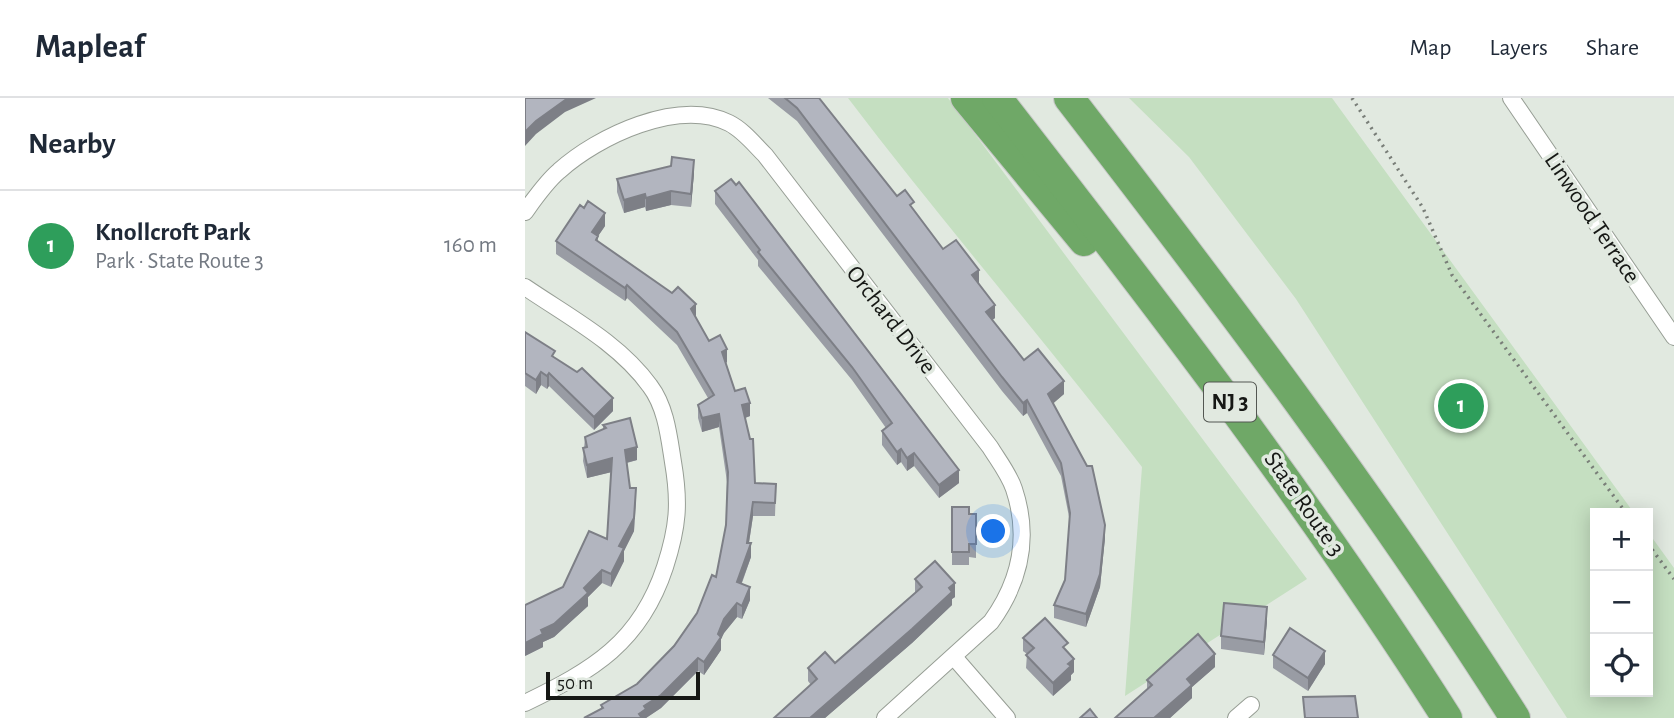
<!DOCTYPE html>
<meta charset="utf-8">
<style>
:root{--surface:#fff;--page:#f6f6f7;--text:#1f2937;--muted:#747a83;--line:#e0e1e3;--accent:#4a57cc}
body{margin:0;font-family:"Alegreya Sans",sans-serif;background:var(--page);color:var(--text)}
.controls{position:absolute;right:21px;bottom:21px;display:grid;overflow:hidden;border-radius:0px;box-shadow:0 4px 18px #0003}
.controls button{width:63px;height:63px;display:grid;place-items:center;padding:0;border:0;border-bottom:2px solid var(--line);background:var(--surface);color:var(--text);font:35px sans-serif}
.scale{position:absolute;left:21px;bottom:18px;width:154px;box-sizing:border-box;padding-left:7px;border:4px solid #161815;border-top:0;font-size:19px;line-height:24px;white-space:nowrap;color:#161815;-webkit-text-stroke:5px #e1e9e0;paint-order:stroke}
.you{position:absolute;left:469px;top:434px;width:24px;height:24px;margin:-18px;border:5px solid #fff;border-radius:50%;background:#1a73e8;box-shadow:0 0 0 10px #1a73e833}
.badge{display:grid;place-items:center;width:46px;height:46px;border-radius:50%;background:var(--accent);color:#fff;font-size:23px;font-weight:700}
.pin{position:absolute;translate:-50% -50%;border:4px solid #fff;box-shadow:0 2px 7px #0006}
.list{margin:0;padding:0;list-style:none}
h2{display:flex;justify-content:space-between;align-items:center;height:91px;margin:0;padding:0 28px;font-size:30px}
h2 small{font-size:23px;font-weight:400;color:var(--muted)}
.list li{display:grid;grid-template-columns:46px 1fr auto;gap:21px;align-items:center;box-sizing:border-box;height:112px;padding:0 28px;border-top:2px solid var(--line)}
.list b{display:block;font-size:26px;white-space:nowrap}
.list p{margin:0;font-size:23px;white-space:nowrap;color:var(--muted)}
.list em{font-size:23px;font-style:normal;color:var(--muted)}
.icon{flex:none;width:38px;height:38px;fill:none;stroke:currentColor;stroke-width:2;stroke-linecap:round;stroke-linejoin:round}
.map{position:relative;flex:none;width:1149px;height:620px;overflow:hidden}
header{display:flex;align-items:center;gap:42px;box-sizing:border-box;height:98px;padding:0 35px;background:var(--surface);border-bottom:2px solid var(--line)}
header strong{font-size:33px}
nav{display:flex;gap:38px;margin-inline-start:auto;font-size:24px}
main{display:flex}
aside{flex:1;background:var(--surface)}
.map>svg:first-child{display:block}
.green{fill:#c5dfc1}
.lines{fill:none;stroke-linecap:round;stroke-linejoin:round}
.street-casing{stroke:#979e95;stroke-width:18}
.highway-casing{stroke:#c7c8c7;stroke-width:32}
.path{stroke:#797e78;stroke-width:3.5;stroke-dasharray:2 5;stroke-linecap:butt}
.street{stroke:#fff;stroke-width:16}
.highway{stroke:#6fa867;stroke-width:30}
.wall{fill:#999ca4}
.shaded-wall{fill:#7d7f86}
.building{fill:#b2b5bf;stroke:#7d7f86;stroke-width:2}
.labels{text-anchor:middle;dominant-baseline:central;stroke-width:7;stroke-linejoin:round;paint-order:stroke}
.shield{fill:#e1e9e0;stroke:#535752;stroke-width:2}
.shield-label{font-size:23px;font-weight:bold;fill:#161815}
.street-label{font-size:24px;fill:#161815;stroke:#e1e9e0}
</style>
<header>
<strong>Mapleaf</strong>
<nav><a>Map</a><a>Layers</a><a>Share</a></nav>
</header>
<main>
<aside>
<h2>Nearby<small></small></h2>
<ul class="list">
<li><span class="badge" style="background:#2e9e5b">1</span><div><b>Knollcroft Park</b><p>Park · State Route 3</p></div><em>160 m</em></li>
</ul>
</aside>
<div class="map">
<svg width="1149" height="620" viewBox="0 0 1149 620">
<rect width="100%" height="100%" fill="#e1e9e0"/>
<g class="green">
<path d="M323 0H423L782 481 600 598 617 369C521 244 418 125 323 0Z"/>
<polygon points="604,0 807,0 1109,415 1070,415 1070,594 1123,594 1123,434 1149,470 1149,620 1042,620 771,201 664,59"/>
</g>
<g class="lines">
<defs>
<g id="street">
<polyline points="986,0 1149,239"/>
<path d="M0 114C10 100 21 84 34 73 73 38 153 0 204 25 218 32 229 46 240 57L465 349C473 362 484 376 489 391 505 439 495 484 466 524L360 620"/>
<path d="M0 189C44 219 94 245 125 288 141 309 144 339 148 364 155 405 153 429 140 469 115 545 68 572 0 605"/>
<polyline points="429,559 482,620"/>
<polyline points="711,620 726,607"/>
</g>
<g id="highway">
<polyline points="441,0 559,143"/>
<path d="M472 0C629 202 785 404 922 620"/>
<path d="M544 0C700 202 853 404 990 620"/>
</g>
</defs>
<use href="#street" class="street-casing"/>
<use href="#highway" class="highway-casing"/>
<g class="path">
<polyline points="827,0 898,110 927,177 1101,415"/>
<polyline points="1123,446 1149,481"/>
</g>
<use href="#street" class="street"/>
<use href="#highway" class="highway"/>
</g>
<g class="wall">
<polygon points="243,0 294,0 372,98 389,112 418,151 454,185 453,186 470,220 467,222 499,262 539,296 528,305 580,440 575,489 561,529 529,520 529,507 540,482 545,424 536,378 502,315 498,318 477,293 272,23"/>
<polygon points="169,75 166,109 146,107 121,113 120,109 99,115 92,94 92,81"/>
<polygon points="190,93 434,385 414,400 389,368 382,373 376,364 372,367 357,347 357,333 361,330 327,282 233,168 233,162 190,106"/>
<polygon points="80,128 73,138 73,143 171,219 184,243 202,264 201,265 210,293 225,318 220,320 230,385 251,386 250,418 228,418 224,445 226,459 217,485 225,502 217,521 212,519 199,535 196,541 196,552 179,577 173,573 136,610 121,620 76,611 76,607 112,586 149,548 172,515 191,479 201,427 202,384 194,329 177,334 173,320 173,307 183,300 152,247 102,200 100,203 31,156 31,143"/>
<polygon points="0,234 88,313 69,332 24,288 22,291 16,287 11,296 0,288"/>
<polygon points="78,327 112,362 102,365 105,390 111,403 109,433 99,453 99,463 86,489 77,485 63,499 63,508 29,539 18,544 18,549 0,558 38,489 82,441 86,374 62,380 58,363 60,339 78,332"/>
<polygon points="427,409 444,416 451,416 451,460 444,459 444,467 427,467"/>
<polygon points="390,481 430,499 427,501 427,507 387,545 300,620 249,620 286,587 283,583 283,570 310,565 390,495"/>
<polygon points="742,522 739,557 696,551 696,538"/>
<polygon points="498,540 543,554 549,574 546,577 546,582 528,598 501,570 502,556 498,553"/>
<polygon points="748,557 800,566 783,593 748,570"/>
<polygon points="690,569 667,589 667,600 645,620 590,620 622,591 622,582"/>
</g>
<g class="shaded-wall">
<polygon points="43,0 71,0 40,14 11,36 0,48 0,34 11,23"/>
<polygon points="169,62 169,75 166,109 166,96"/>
<polygon points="146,93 146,107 121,113 121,100"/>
<polygon points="120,96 120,109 99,115 99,102"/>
<polygon points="80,115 80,128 67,147 67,134"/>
<polygon points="454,172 454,185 447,191 447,177"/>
<polygon points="102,187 102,200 100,203 100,190"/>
<polygon points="171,206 171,219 166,211"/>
<polygon points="470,207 470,220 461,227 461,214"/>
<polygon points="202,251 202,264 197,267 197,254"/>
<polygon points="16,274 16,287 11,296 11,282"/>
<polygon points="24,275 24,288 22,291 22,278"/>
<polygon points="539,283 539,296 523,310 523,296"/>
<polygon points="88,300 88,313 69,332 69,319"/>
<polygon points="502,302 502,315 498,318 498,305"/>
<polygon points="225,305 225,318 217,321 217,307"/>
<polygon points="194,316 194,329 177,334 177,320"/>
<polygon points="112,349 112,362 100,365 100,352"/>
<polygon points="376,351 376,364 372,367 372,354"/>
<polygon points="389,355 389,368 382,373 382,360"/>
<polygon points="87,360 87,374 62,380 62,367"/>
<polygon points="434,372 434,385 414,400 414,387"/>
<polygon points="111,390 109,433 99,453 99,463 86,489 86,476"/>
<polygon points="228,404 228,418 222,457 226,445 226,459 212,497 212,484 222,445"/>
<polygon points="580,427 580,440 575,489 561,529 561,516"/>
<polygon points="77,472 77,485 63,499 63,508 29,539 18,544 18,549 0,558 0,545 16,532"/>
<polygon points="430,485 430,499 427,501 427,507 387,545 300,620 285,620"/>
<polygon points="225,489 225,502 217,521 217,508"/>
<polygon points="212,505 212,519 199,535 196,541 196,552 179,577 179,564 199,521"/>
<polygon points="742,509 742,522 739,557 739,544"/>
<polygon points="800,553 800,566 783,593 783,580"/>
<polygon points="690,556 690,569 667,589 667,600 645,620 629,620 662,581"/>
<polygon points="173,560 173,573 136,610 121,620 114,620 114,616 119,608"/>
<polygon points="549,561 549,574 546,577 546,582 528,598 528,585 543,566"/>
</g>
<g class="building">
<polygon points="0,0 43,0 11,23 0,34"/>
<polygon points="260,0 294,0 372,98 380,92 389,104 385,107 418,151 431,142 454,172 447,177 470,207 461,214 499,262 513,251 539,283 523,296 562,368 567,368 580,427 575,476 561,516 529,507 540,482 545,415 536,365 502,302 498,305 477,279 272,10"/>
<polygon points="147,59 169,62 166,96 146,93 121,100 120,96 99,102 92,81 146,68"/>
<polygon points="206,81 211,87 214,84 434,372 414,387 389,355 382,360 376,351 372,354 357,333 367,325 327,269 233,154 235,152 190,93"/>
<polygon points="63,103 80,115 67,134 73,138 71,142 147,195 153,189 171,206 166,211 184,243 195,237 202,251 197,254 210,293 220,290 225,305 217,307 225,341 228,341 230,385 251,386 250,405 228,404 222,445 226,445 212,484 225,489 217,508 212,505 199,521 193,536 196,539 179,564 173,560 136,597 119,608 121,611 114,616 117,620 59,620 78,610 76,607 112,586 149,548 172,515 187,477 191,479 201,427 203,374 194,316 177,320 173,307 189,297 152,234 102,187 100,190 31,143 55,107 59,110"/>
<polygon points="0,234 30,253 27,258 52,274 57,270 88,300 69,319 24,275 22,278 16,274 11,282 0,275"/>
<polygon points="105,320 112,349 100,352 105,390 111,390 109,420 94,448 99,450 86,476 77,472 59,490 63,495 29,526 16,532 18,536 0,545 0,507 38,489 64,433 82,441 87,360 62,367 58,350 62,349 60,339 81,330 78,327"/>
<polygon points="427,409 444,409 444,416 451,416 451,446 444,446 444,454 427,454"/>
<polygon points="410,463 430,485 424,490 427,494 387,531 285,620 249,620 292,581 283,570 300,554 310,565 397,489 390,481"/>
<polygon points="699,505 742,509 739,544 696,538"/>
<polygon points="520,520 543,545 538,549 549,561 543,566 546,568 528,585 501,557 509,550 498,540"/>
<polygon points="765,530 800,553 783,580 748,557"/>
<polygon points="673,536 690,556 662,581 667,587 629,620 590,620 627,587 622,582"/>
<polygon points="830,598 833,620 780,620 778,599"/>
<polygon points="565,611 572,620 555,620"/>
</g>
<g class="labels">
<rect class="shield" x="679" y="284.5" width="52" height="39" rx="5"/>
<g class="shield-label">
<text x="705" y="304">NJ 3</text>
</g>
<g class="street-label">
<text transform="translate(1067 120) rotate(56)">Linwood Terrace</text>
<text transform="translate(366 222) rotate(52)">Orchard Drive</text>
<text transform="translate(779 406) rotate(55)">State Route 3</text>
</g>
</g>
</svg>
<div class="controls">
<button>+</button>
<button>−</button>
<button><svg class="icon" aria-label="locate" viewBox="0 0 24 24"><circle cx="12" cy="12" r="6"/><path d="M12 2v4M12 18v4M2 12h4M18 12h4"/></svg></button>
</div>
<div class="scale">50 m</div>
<div class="you"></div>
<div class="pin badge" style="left:936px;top:308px;background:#2e9e5b">1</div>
</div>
</main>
